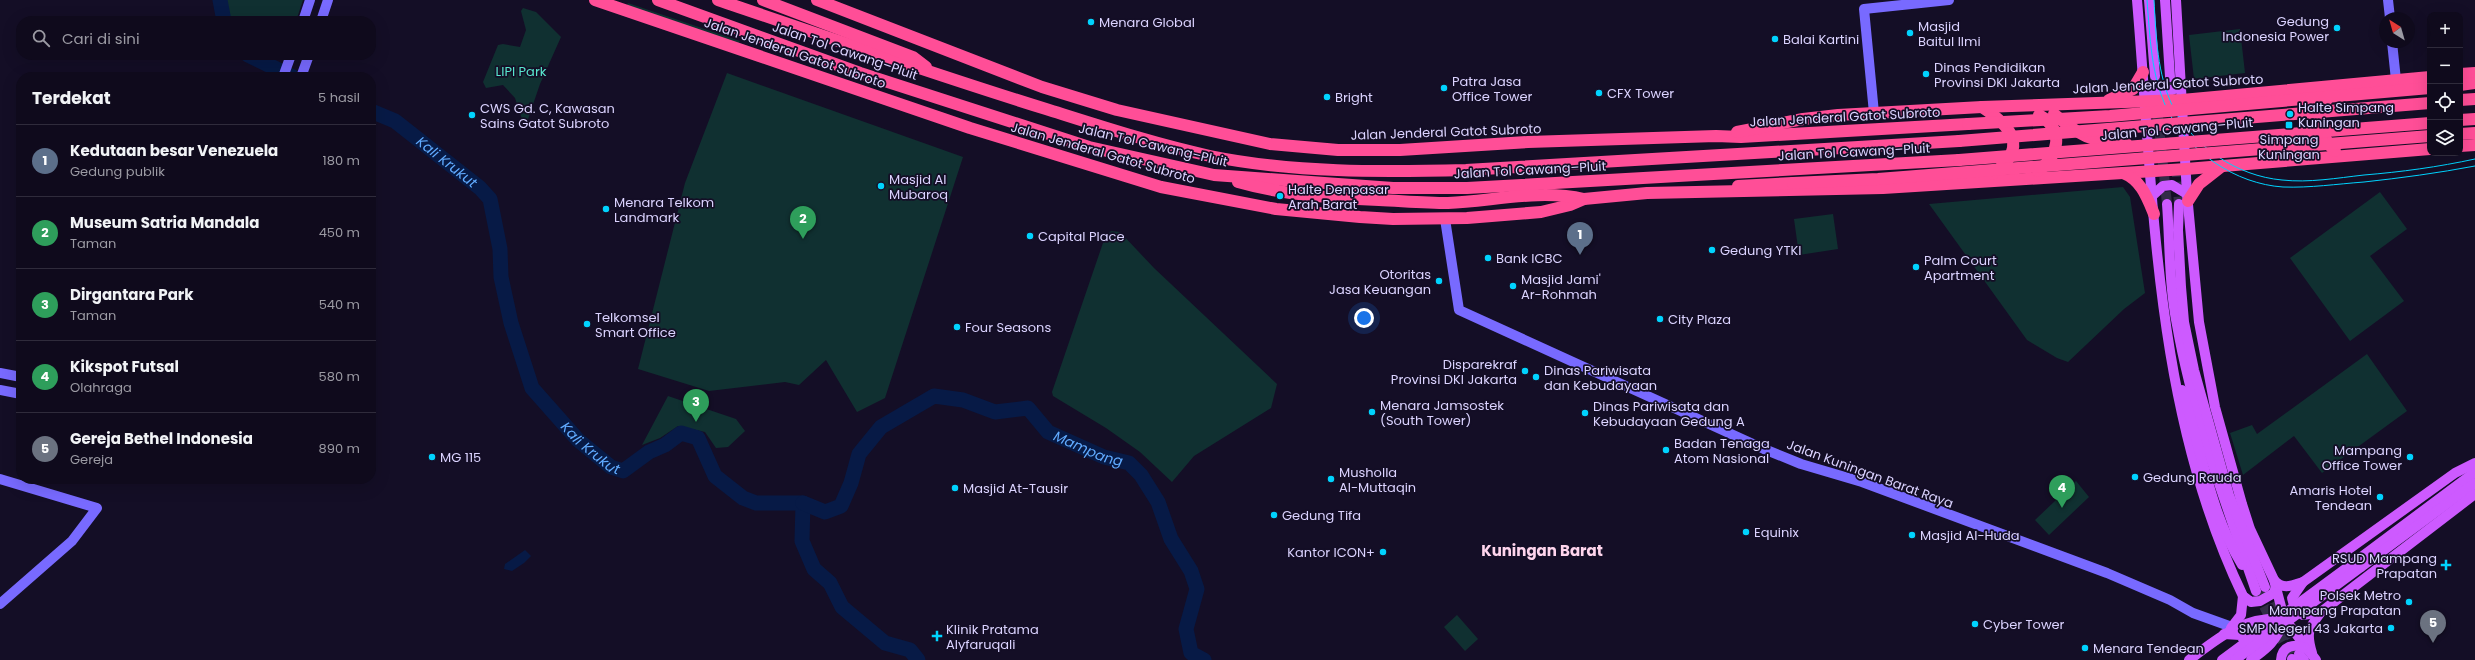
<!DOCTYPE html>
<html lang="id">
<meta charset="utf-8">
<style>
:root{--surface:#0f0a1c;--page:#181325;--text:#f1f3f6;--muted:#9b9aa3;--line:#2f2b3b;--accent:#00d3fe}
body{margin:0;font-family:Poppins,sans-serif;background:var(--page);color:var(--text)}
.controls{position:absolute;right:12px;top:12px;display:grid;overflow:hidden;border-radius:8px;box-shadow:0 4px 16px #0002}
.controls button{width:36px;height:36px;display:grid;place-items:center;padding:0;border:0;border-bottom:1px solid var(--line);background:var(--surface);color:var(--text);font:20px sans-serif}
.compass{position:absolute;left:2379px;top:12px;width:36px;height:36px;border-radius:50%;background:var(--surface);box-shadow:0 4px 16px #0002;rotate:323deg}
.you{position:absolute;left:1364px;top:318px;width:14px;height:14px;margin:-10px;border:3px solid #fff;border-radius:50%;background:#1a73e8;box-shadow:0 0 0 6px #1a73e833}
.badge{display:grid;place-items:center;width:26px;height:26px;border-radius:50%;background:var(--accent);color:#fff;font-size:13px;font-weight:700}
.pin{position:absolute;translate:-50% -33px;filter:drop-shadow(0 1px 2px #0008)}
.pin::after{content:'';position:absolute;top:21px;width:14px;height:12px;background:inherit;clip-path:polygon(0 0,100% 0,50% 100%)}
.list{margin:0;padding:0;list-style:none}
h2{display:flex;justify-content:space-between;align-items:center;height:52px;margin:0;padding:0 16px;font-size:17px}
h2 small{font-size:13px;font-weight:400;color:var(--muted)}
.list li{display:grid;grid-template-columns:26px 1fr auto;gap:12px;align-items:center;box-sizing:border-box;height:72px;padding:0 16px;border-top:1px solid var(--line)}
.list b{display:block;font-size:15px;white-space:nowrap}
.list p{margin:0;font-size:13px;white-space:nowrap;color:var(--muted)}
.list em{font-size:13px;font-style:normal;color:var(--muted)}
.icon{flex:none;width:22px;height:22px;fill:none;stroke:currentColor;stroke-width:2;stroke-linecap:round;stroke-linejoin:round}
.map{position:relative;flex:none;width:2475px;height:660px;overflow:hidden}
.search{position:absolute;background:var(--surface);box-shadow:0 4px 16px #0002;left:16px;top:16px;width:360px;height:44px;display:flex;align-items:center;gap:10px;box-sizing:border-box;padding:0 14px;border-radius:16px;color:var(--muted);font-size:15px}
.panel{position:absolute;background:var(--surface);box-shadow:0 4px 16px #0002;left:16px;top:72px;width:360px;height:412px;border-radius:16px}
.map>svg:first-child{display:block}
.green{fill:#103031}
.water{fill:#071a46}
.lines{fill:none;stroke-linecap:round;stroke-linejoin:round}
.river{stroke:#071a46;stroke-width:15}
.primary-tunnel{stroke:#322c47;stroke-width:10;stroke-dasharray:10 5;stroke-linecap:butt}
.secondary{stroke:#786aff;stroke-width:10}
.primary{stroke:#cd5aff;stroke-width:10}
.highway{stroke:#ff4e97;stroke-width:12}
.tram{stroke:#00d3fe;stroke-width:1}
.primary-bridge{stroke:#cd5aff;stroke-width:10}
.highway-bridge{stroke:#ff4e97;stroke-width:12}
.poi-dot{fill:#00d3fe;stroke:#140e26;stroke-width:1.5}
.labels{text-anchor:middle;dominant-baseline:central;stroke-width:3.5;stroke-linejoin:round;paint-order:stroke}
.poi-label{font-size:13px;fill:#dbd3ff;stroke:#140e26;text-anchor:start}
.street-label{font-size:13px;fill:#dbd3ff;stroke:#140e26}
.park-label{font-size:13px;fill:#58e6cd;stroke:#140e26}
.water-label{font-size:14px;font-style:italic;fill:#61abff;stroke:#140e26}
.quarter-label{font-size:15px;font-weight:bold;fill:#ffd5ed;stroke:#140e26}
</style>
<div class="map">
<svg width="2475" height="660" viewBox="0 0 2475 660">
<rect width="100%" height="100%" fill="#140e26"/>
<g class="green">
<polygon points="224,0 303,0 296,21 229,21"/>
<polygon points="628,3 740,41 736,49 625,10"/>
<polygon points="523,8 536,12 561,37 540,84 525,128 515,98 503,85 486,88 483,82 498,45 503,44 520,47 526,30 521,11"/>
<polygon points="2240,29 2245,73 2194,79 2189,35"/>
<polygon points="727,73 963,157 885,398 857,412 826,360 799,385 785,382 709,391 638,369 685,183"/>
<polygon points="2123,187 2130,197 2145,293 2124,309 2068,362 2057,358 2027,340 1929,204"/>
<polygon points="2380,192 2407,229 2370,256 2404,301 2350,341 2290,258"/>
<polygon points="1833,214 1838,249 1799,255 1794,219"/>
<polygon points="1111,231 1120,232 1154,268 1277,384 1271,408 1194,456 1172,482 1140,452 1106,428 1053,396 1052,392 1105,237"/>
<polygon points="2367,354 2407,411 2322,473 2294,436 2243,475 2230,433 2252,425 2257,434"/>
<polygon points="668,396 736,419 745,431 728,447 716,448 705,432 678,426 660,438 642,445"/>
<polygon points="2076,481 2089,497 2049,535 2035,520"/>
<polygon points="1457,615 1478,639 1465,651 1444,627"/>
</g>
<polygon class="water" points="525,550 531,556 524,563 512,571 504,569 505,564"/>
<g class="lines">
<g class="river">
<polyline points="220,0 224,21"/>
<polyline points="248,55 293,77"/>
<path id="s1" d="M371 111 395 121 480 188 490 199 500 249 501 277 511 323 532 388 578 440 611 467 623 471 649 452 665 445 681 433 698 438 715 476 743 498 756 503H803L802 541 814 569 830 583 842 607 885 643 910 650 918 660"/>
<path id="s2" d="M803 503 825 512 841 506 851 483 859 454 881 427 934 396 963 400 995 412 1028 408 1048 432 1104 457 1129 463 1141 475 1158 502 1171 539 1191 571 1197 589 1186 629 1191 653 1204 660"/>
</g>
<g class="primary-tunnel">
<polyline points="2155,76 2157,101"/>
<polyline points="2170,77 2179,204"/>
<polyline points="2158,117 2167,204"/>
<polyline points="2266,589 2299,653"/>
<polyline points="2257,593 2292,659"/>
</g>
<g class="secondary">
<polyline points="2388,0 2390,18"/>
<polyline points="303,21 310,0"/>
<polyline points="321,21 328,0"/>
<polyline points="2392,42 2396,80"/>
<polyline points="283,77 291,55"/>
<polyline points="301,77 309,55"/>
<polyline points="1874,113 1864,9 1949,0"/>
<polyline points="1445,219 1459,310 1764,449 1801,464 1862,482 2107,573 2170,600 2193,613 2232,627"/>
<polyline points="0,373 21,377"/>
<polyline points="0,390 21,394"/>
<polyline points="0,479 97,508 72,541 0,604"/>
</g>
<g class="primary">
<path d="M2137 0C2154 200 2154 411 2243 596L2251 602 2260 601 2274 593 2276 586"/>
<polyline points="2149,0 2155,76"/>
<polyline points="2165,0 2170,77"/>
<polyline points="2176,0 2187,194 2199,322 2215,407 2242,504 2250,529 2274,580 2284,618 2316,660"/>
<path d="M2144 87C2157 98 2169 92 2182 85"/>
<polyline points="2152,196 2163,186 2172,185 2187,194"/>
<path d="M2167 204C2170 244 2169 285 2177 325 2193 416 2226 504 2256 591"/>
<polyline points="2179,204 2178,230 2181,287 2184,322 2194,370 2229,495 2265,587"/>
<path d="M2182 390C2201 447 2210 513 2242 565"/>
<polyline points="2356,561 2475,472"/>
<polyline points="2361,567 2475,483"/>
<path d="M2274 580C2283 590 2291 586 2303 582L2455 473 2475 463"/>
<polyline points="2303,582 2292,598 2295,609 2303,615 2321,612"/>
<polyline points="2231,628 2241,615 2243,596"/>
<polyline points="2224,634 2240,635 2247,643 2250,650"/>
<path d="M2312 653C2306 633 2308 629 2321 612L2475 494"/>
<polyline points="2299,654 2304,660"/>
<polyline points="2292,659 2293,660"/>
<path d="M2189 660C2221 636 2241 618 2283 618"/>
<path d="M2251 660C2266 649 2278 640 2283 621"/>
<path d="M2281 660C2282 646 2294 643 2305 648"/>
</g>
<g class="highway">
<polyline points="595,0 970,128 1161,187 1276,209 1360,217 1393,219 1467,218 1541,212 1570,205 1584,199 1647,193 1883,188 2186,169 2430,149"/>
<polyline points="658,0 860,73 1089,147 1214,175 1393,188 1467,188 1959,160"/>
<path d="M718 0C827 37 936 75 1046 109 1100 126 1155 144 1210 156 1293 173 1381 172 1466 170L1959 141"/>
<polyline points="763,0 913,57 926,67"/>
<polyline points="817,0 1042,87 1117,110 1270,144 1338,150 1400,150 1528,142 1716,136 1741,137 1968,124"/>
<polyline points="2460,74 2475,73"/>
<polyline points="2460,85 2475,83"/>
<path d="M2334 91C2314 110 2316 132 2335 151"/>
<polyline points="2109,100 2133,89 2143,72"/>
<polyline points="2460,100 2475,99"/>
<path d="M1982 107C2012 127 2029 147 1993 174"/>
<path d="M2054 114C2080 136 2091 142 2126 143"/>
<polyline points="2460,120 2475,119"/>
<polyline points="1737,132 1803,119 1838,115 1982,107 2182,100 2430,77"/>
<polyline points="2460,134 2475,133"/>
<polyline points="2460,146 2475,145"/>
<path d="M2038 171C2059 155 2065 130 2039 115"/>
<path d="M2123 173C2141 180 2147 197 2154 214"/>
<path d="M1238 182C1283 195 1332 198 1379 200 1402 201 1425 203 1448 203 1493 201 1540 189 1584 199"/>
<polyline points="1738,186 1793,183"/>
<polyline points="2188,201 2199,184 2222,166"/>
</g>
<g class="tram">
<path d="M2147 0C2150 37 2151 75 2167 109 2188 152 2236 184 2283 187 2310 188 2337 184 2364 182 2401 178 2438 173 2475 166"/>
<path d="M2154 0C2156 36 2157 74 2173 107 2194 147 2237 176 2282 180 2309 183 2337 178 2364 175 2401 172 2438 167 2475 159"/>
</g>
<g class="primary-bridge">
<polyline points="2222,660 2356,561"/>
<polyline points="2235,660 2361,567"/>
</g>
<g class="highway-bridge">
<polyline points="1968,124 2110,116 2430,88"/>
<polyline points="1959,141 2430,103"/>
<polyline points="1959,160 2430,123"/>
<polyline points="1793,183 1878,179 2430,136"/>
</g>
</g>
<g class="poi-dot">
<circle cx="1091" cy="22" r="4"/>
<circle cx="2337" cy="28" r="4"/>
<circle cx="1910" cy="33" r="4"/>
<circle cx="1775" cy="39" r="4"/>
<circle cx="1926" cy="74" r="4"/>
<circle cx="1444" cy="88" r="4"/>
<circle cx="1599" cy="93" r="4"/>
<circle cx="1327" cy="97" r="4"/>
<circle cx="2290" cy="114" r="4"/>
<circle cx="472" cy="115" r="4"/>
<rect x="2285" y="121" width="8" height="8" rx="2"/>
<circle cx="881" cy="186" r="4"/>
<circle cx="1280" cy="196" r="4"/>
<circle cx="606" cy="209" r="4"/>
<circle cx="1030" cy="236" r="4"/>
<circle cx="1712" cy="250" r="4"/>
<circle cx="1488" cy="258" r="4"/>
<circle cx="1916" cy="267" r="4"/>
<circle cx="1439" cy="281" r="4"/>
<circle cx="1513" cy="286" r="4"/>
<circle cx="1660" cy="319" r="4"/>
<circle cx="587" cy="324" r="4"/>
<circle cx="957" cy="327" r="4"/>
<circle cx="1525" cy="371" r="4"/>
<circle cx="1536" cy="377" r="4"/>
<circle cx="1372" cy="412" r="4"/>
<circle cx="1585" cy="413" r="4"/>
<circle cx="1666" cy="450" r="4"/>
<circle cx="432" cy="457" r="4"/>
<circle cx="2410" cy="457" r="4"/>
<circle cx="2135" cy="477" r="4"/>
<circle cx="1331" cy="479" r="4"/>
<circle cx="955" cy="488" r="4"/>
<circle cx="2380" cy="497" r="4"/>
<circle cx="1274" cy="515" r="4"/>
<circle cx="1746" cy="532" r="4"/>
<circle cx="1912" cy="535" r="4"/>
<circle cx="1383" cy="552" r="4"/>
<path d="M2444 559h4v4h4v4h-4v4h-4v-4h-4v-4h4z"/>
<circle cx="2409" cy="602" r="4"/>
<circle cx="1975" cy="624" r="4"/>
<circle cx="2391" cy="628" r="4"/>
<path d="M935 630h4v4h4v4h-4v4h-4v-4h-4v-4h4z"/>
<circle cx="2085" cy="648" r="4"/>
</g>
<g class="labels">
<g class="poi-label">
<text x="2329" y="21" text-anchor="end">Gedung<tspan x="2329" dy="15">Indonesia Power</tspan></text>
<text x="1099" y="22">Menara Global</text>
<text x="1918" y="26">Masjid<tspan x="1918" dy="15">Baitul Ilmi</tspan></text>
<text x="1783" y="39">Balai Kartini</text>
<text x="1934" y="67">Dinas Pendidikan<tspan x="1934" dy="15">Provinsi DKI Jakarta</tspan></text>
<text x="1452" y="81">Patra Jasa<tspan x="1452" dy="15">Office Tower</tspan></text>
<text x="1607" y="93">CFX Tower</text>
<text x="1335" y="97">Bright</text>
<text x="2298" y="107">Halte Simpang<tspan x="2298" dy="15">Kuningan</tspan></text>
<text x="480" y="108">CWS Gd. C, Kawasan<tspan x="480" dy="15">Sains Gatot Subroto</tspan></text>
<text x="2289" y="139" text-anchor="middle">Simpang<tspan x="2289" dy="15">Kuningan</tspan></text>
<text x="889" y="179">Masjid Al<tspan x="889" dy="15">Mubaroq</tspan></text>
<text x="1288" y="189">Halte Denpasar<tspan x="1288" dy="15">Arah Barat</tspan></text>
<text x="614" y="202">Menara Telkom<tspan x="614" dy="15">Landmark</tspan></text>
<text x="1038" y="236">Capital Place</text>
<text x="1720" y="250">Gedung YTKI</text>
<text x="1496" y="258">Bank ICBC</text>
<text x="1924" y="260">Palm Court<tspan x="1924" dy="15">Apartment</tspan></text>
<text x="1431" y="274" text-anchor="end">Otoritas<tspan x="1431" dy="15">Jasa Keuangan</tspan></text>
<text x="1521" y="279">Masjid Jami'<tspan x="1521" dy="15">Ar-Rohmah</tspan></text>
<text x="595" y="317">Telkomsel<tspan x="595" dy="15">Smart Office</tspan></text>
<text x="1668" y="319">City Plaza</text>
<text x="965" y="327">Four Seasons</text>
<text x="1517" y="364" text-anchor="end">Disparekraf<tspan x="1517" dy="15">Provinsi DKI Jakarta</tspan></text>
<text x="1544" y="370">Dinas Pariwisata<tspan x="1544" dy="15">dan Kebudayaan</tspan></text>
<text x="1380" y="405">Menara Jamsostek<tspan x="1380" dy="15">(South Tower)</tspan></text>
<text x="1593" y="406">Dinas Pariwisata dan<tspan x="1593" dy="15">Kebudayaan Gedung A</tspan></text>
<text x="1674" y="443">Badan Tenaga<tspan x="1674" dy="15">Atom Nasional</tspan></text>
<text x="2402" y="450" text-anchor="end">Mampang<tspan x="2402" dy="15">Office Tower</tspan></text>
<text x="440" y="457">MG 115</text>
<text x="1339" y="472">Musholla<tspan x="1339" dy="15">Al-Muttaqin</tspan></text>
<text x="2143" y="477">Gedung Rauda</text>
<text x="963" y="488">Masjid At-Tausir</text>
<text x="2372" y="490" text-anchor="end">Amaris Hotel<tspan x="2372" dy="15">Tendean</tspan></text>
<text x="1282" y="515">Gedung Tifa</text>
<text x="1754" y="532">Equinix</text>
<text x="1920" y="535">Masjid Al-Huda</text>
<text x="1375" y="552" text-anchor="end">Kantor ICON+</text>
<text x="2437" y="558" text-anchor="end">RSUD Mampang<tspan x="2437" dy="15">Prapatan</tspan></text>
<text x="2401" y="595" text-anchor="end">Polsek Metro<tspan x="2401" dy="15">Mampang Prapatan</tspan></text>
<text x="1983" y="624">Cyber Tower</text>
<text x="2383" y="628" text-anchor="end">SMP Negeri 43 Jakarta</text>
<text x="946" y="629">Klinik Pratama<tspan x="946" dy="15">Alyfaruqali</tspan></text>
<text x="2093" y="648">Menara Tendean</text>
</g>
<g class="street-label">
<text transform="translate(845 51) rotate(19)">Jalan Tol Cawang–Pluit</text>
<text transform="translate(795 53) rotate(19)">Jalan Jenderal Gatot Subroto</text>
<text transform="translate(2168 84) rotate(-3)">Jalan Jenderal Gatot Subroto</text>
<text transform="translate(1845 117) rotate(-3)">Jalan Jenderal Gatot Subroto</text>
<text transform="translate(2177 129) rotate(-5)">Jalan Tol Cawang–Pluit</text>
<text transform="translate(1446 132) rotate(-2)">Jalan Jenderal Gatot Subroto</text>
<text transform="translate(1153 145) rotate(13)">Jalan Tol Cawang–Pluit</text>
<text transform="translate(1854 152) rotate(-3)">Jalan Tol Cawang–Pluit</text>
<text transform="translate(1103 153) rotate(16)">Jalan Jenderal Gatot Subroto</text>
<text transform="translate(1530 170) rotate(-3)">Jalan Tol Cawang–Pluit</text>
<text transform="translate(1870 474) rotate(20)">Jalan Kuningan Barat Raya</text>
</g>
<g class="park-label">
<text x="521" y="71">LIPI Park</text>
</g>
<g class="water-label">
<text stroke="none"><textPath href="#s1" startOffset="92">Kali Krukut</textPath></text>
<text stroke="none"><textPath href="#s1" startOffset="428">Kali Krukut</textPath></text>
<text stroke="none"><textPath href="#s2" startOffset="364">Mampang</textPath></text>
</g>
<g class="quarter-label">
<text x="1542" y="550">Kuningan Barat</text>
</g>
</g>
</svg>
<div class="controls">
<button>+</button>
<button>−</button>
<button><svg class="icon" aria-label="locate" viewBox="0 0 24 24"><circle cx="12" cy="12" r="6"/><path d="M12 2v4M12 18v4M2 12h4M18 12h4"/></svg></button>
<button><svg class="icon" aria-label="layers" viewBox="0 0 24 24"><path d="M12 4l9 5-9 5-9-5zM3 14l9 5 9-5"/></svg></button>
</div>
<svg class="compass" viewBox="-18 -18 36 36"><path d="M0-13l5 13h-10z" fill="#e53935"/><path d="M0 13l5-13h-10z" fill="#9b9aa3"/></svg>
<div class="you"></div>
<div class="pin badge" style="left:1580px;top:255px;background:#5c6f8a">1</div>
<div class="pin badge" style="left:803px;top:239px;background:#2e9e5b">2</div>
<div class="pin badge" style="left:696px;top:422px;background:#2e9e5b">3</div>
<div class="pin badge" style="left:2062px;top:508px;background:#2e9e5b">4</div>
<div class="pin badge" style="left:2433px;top:643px;background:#6b7280">5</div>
<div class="search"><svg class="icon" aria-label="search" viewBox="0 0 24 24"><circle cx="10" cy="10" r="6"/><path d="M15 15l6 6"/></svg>Cari di sini</div>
<section class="panel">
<h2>Terdekat<small>5 hasil</small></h2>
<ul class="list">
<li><span class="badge" style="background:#5c6f8a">1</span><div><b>Kedutaan besar Venezuela</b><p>Gedung publik</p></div><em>180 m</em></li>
<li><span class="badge" style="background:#2e9e5b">2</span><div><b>Museum Satria Mandala</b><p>Taman</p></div><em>450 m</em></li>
<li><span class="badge" style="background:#2e9e5b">3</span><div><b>Dirgantara Park</b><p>Taman</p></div><em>540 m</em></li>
<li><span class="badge" style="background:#2e9e5b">4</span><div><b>Kikspot Futsal</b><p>Olahraga</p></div><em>580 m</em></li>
<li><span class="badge" style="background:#6b7280">5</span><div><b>Gereja Bethel Indonesia</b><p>Gereja</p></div><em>890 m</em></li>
</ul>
</section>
</div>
